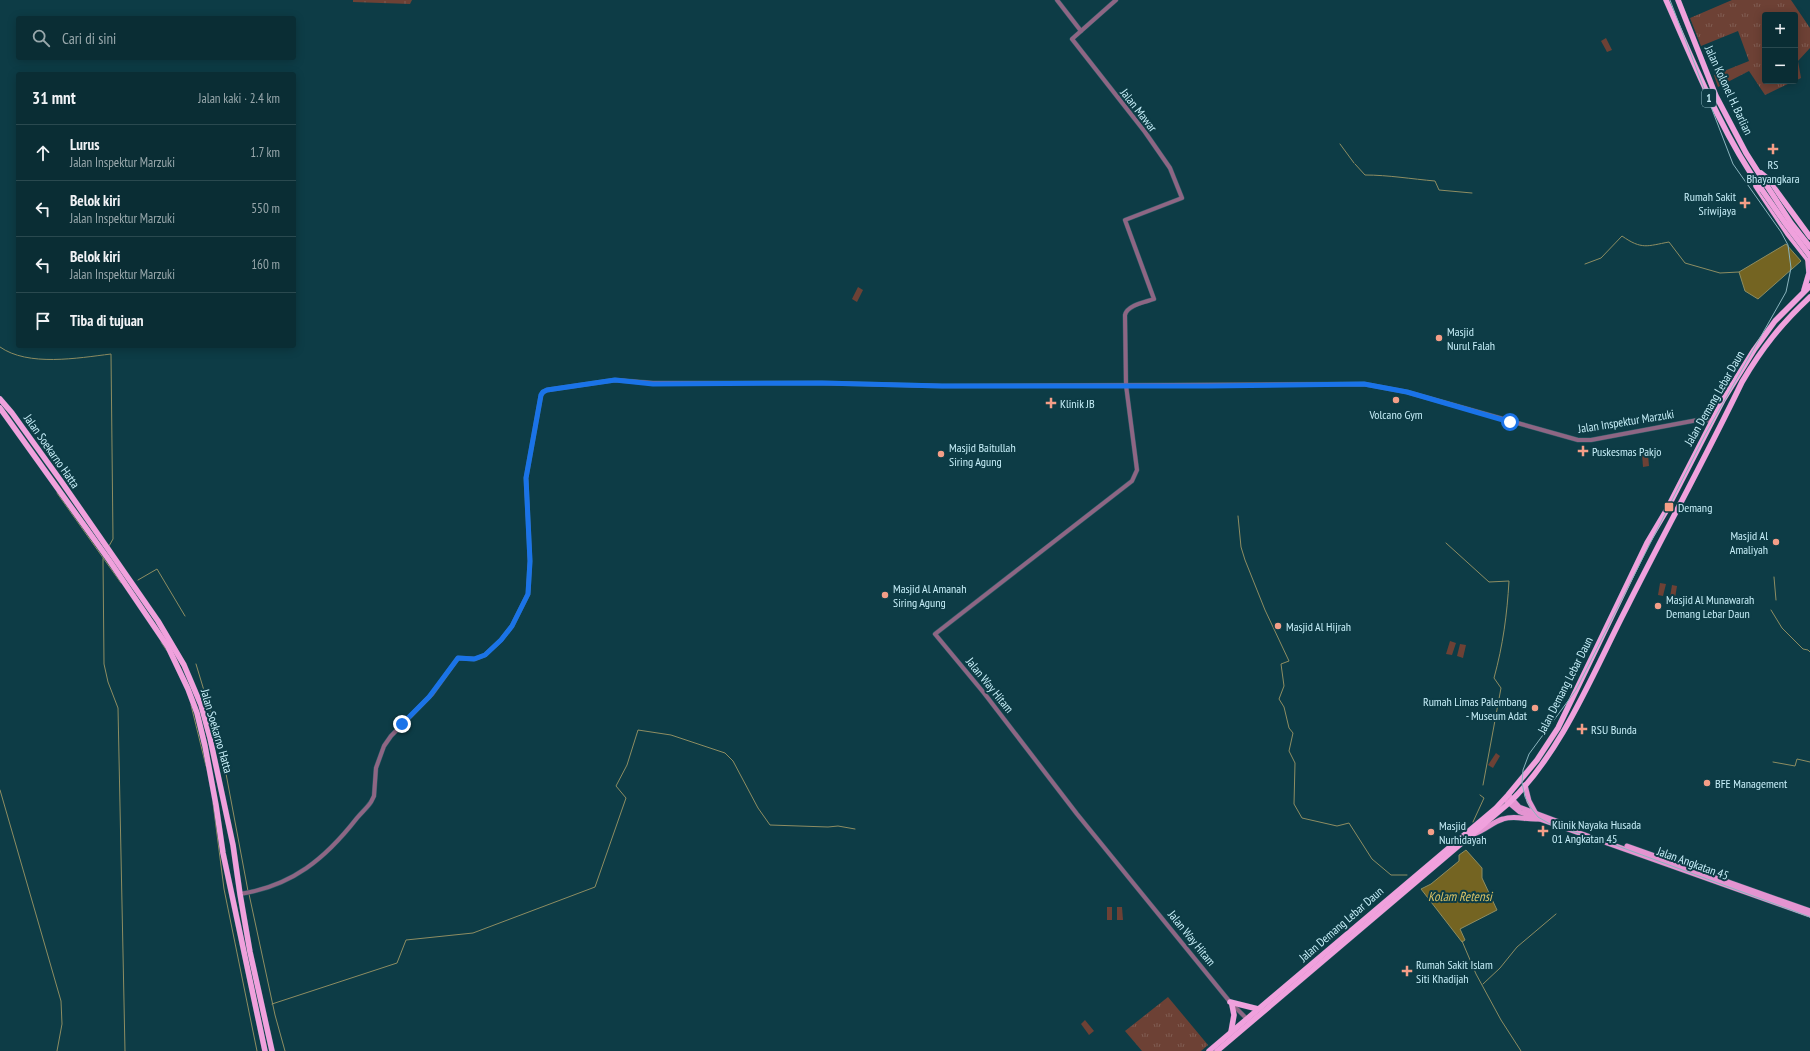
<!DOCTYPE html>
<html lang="id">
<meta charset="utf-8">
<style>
:root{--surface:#0a2d34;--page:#13353c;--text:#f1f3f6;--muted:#99a8ac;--line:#2a494f}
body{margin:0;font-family:"PT Sans Narrow",sans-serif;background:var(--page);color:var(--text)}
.controls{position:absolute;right:12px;top:12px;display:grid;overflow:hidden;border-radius:4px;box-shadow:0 2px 10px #0003}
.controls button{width:36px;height:36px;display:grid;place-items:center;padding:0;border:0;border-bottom:1px solid var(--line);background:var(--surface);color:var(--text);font:20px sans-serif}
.stop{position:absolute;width:12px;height:12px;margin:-9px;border:3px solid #1a73e8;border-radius:50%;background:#fff}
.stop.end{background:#1a73e8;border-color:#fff;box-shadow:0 1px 4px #0008}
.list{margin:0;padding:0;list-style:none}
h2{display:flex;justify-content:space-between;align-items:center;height:52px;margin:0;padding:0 16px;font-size:17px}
h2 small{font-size:13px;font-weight:400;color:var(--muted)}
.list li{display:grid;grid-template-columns:26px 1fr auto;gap:12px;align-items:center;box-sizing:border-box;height:56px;padding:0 16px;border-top:1px solid var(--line)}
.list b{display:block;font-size:15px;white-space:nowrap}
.list p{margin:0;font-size:13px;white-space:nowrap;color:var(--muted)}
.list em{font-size:13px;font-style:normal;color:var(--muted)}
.icon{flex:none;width:22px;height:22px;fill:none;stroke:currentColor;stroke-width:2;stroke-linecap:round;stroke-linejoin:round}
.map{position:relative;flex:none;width:1810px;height:1051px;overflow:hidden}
.search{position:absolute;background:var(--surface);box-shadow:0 2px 10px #0003;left:16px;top:16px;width:280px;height:44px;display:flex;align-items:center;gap:10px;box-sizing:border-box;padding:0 14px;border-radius:4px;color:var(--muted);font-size:15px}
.panel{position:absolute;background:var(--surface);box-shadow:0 2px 10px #0003;left:16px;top:72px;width:280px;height:276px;border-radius:4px}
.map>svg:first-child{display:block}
.grass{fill:url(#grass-tufts)}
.wetland{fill:url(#wetland-marsh)}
.pitch{fill:#6d4135}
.water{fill:#746422;stroke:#8d8d62}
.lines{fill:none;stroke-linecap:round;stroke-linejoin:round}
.stream{stroke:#8d8d62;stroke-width:1}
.tertiary-casing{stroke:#2e5c66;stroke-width:5}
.primary-casing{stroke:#2e5c66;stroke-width:6}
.trunk-casing{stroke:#2e5c66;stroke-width:6}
.tertiary{stroke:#8e6684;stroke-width:4}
.primary{stroke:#e494d1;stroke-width:5}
.trunk{stroke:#f0a1dd;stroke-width:5.5}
.tram{stroke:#8ab4be;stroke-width:1}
.trunk-bridge-casing{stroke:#2e5c66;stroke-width:6;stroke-linecap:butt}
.trunk-bridge{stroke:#f0a1dd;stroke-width:5.5}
.route{stroke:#1a73e8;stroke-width:5}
.poi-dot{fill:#f49e87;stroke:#0d3c46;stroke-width:1.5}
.labels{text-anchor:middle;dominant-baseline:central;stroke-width:4;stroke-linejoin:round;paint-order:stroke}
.shield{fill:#0d3c46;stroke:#8eb9c3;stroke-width:1}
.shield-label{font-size:11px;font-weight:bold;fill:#c6eef8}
.street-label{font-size:12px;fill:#c6eef8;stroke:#0d3c46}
.poi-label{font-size:12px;fill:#c6eef8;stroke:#0d3c46;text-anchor:start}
.water-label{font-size:13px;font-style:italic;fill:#d9c265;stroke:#0d3c46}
</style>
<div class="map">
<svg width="1810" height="1051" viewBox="0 0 1810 1051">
<defs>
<pattern id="grass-tufts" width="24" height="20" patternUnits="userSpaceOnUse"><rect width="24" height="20" fill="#6d4135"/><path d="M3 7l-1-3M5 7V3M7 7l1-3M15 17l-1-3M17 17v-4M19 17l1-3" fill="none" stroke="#805d53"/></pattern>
<pattern id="wetland-marsh" width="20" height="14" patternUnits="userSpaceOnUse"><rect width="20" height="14" fill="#6d4135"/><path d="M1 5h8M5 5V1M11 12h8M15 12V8" fill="none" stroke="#805d53"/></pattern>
</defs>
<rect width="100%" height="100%" fill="#0d3c46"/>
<g class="grass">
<polygon points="1732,0 1791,0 1810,28 1810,48 1798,61 1801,78 1795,81 1795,15 1765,15 1765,81 1794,81 1765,95 1749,71 1718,87 1714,75 1749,61 1738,31 1701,46 1690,18"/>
<polygon points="1168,997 1208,1045 1201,1051 1142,1051 1125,1031"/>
</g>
<polygon class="wetland" points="353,0 412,0 410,4 353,2"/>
<g class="pitch">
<polygon points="1606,38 1612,50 1607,52 1601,41"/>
<polygon points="858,287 863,290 857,302 852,299"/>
<polygon points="1642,454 1648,454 1649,466 1643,467"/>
<polygon points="1660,583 1666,584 1663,596 1658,595"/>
<polygon points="1672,585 1677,586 1675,598 1670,597"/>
<polygon points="1450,641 1456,643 1452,655 1446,654"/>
<polygon points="1460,644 1466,645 1463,658 1457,656"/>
<polygon points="1496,753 1500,756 1493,768 1488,765"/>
<rect x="1107" y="907" width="5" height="13"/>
<polygon points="1117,907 1122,907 1123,920 1117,920"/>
<polygon points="1085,1020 1094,1031 1089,1035 1081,1024"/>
</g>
<g class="water">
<polygon points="1786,244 1801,261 1758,299 1745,291 1739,272"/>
<polygon points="1466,850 1482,868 1482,878 1497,910 1460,929 1465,940 1462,942 1421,889 1431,884 1459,861 1459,855"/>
</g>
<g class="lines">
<g class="stream">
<polyline points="1340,144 1354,163"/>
<path d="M1355 164 1365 175C1388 175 1412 179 1435 181L1439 190 1472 193"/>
<path d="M1585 264 1601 258 1622 236C1642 250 1647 246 1669 242L1685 263 1720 273 1739 272"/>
<path d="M0 347C28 367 78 358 111 354L113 539 109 546"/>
<polyline points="57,493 121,583"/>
<polyline points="1238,516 1241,547 1245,560 1265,610 1289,661 1281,664 1284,686 1279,699 1284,707 1289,728 1293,733 1289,751 1295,763 1294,804 1302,818 1337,826 1349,823 1372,859 1391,875 1407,875"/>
<path d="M1446 543 1489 582 1509 581C1507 615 1503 645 1494 678L1501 688 1483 785"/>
<polyline points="104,556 103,559 104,664 108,682 118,708 125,1051"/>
<polyline points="1774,577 1776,600"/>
<polyline points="138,580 157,569 185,616"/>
<polyline points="1771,610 1782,628 1803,649 1808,650 1810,652"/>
<polyline points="161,642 167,651"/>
<polyline points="196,664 221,747 248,891"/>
<polyline points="191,705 206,766"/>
<polyline points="1773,762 1795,766 1797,759 1810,762"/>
<polyline points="0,790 61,1001 62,1024 57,1051"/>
<polyline points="213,803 224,889 257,1051"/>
<polyline points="1473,822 1484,798 1480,795"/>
<polyline points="249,894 275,1015 285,1051"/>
<polyline points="1462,941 1476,974 1501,1020 1521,1051"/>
<polyline points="1483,984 1500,968 1517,947 1556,914"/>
<polyline points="272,1004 397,963 406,940 473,933 595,887 626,798 616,786 627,765 638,730 671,735 725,753 733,761 758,808 770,825 828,827 838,826 855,829"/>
</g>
<defs>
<g id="tertiary">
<polyline points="1057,0 1081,31"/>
<path d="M1116 0 1072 39 1145 132 1170 168 1182 198 1125 220 1154 299C1146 302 1127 305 1125 315L1126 385 1137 470 1132 481 935 634 984 693 1077 814 1230 1002 1248 1020"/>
<path d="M240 894C292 886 325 859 357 818 362 812 367 808 371 802L374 796 376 768 384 746 391 736 432 694 458 658 475 659 485 655 501 640 512 626 528 594 530 561 526 478 541 395 543 392 547 390 615 380 653 383H822L942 386 1364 384 1407 392 1578 440H1591L1703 419 1711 421"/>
</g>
<g id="primary">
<polyline points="1525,785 1529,801 1536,814"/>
<polyline points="1510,797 1519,807 1559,822"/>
<polyline points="1507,801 1520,812 1810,915"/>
<path d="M1471 835C1485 831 1492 822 1503 819 1515 815 1526 820 1539 819"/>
<polyline points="1627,846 1810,911"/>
</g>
<g id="trunk">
<path d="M1666 0C1695 65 1721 132 1762 190"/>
<polyline points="1678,0 1716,96 1746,153 1767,186"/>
<polyline points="1761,173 1767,178 1810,237"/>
<polyline points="1756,186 1788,234 1810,262"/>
<polyline points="1804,290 1809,273 1808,260"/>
<polyline points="0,399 12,413 61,481 158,621 184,665 201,705 210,738 233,845 240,894 250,952 272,1051"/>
<polyline points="0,408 109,560 168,647 188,689 197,713 205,746 216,805 223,853 265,1051"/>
<polyline points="1230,1002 1258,1009"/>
<polyline points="1231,1032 1234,1015 1232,1005"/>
<polyline points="1209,1051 1496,808 1508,795 1537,760 1558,728 1647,543 1666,511 1723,400 1754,350 1775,321 1810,286"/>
<path d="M1217 1051 1509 803C1562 752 1593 673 1626 609 1664 533 1705 459 1742 382 1762 348 1781 324 1810 297"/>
</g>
</defs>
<use href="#tertiary" class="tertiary-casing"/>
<use href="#primary" class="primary-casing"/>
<use href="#trunk" class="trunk-casing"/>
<use href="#tertiary" class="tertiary"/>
<use href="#primary" class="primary"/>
<use href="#trunk" class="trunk"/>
<polyline class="tram" points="1670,0 1733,164 1781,232 1788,245 1791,268 1786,292 1705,435 1576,690 1529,754 1523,770 1522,783 1525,797 1531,808 1538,817 1550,824 1615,845 1810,917"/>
<defs>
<g id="trunk-bridge">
<polyline points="1767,186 1791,223 1810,247"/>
<polyline points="1762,190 1785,223 1810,256"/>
</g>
</defs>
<use href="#trunk-bridge" class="trunk-bridge-casing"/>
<use href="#trunk-bridge" class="trunk-bridge"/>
</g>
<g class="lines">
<polyline class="route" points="402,724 429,697 458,658 474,659 485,655 501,640 512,626 528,594 530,561 526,478 541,395 543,392 547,390 615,380 653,384 822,383 942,386 1208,386 1364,384 1407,392 1510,422"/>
</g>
<g class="poi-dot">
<path d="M1771 143h4v4h4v4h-4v4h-4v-4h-4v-4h4z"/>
<path d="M1743 197h4v4h4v4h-4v4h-4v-4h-4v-4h4z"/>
<circle cx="1439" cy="338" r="4"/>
<circle cx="1396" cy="400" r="4"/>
<path d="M1049 397h4v4h4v4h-4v4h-4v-4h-4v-4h4z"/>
<path d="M1581 445h4v4h4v4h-4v4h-4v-4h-4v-4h4z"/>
<circle cx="941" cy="454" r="4"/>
<rect x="1664" y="502" width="10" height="10" rx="2"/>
<circle cx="1776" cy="542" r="4"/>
<circle cx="885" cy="595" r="4"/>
<circle cx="1658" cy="606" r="4"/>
<circle cx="1278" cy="626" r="4"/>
<circle cx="1535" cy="708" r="4"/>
<path d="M1580 723h4v4h4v4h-4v4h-4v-4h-4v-4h4z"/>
<circle cx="1707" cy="783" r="4"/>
<path d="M1541 825h4v4h4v4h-4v4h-4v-4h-4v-4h4z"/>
<circle cx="1431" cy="832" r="4"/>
<path d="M1405 965h4v4h4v4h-4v4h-4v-4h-4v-4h4z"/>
</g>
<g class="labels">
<rect class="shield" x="1702" y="89" width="14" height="18" rx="3"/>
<g class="shield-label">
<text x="1709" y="98">1</text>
</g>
<g class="street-label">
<text transform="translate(1729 90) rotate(65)">Jalan Kolonel H. Barlian</text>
<text transform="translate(1139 110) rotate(52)">Jalan Mawar</text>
<text transform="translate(1714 398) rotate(-60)">Jalan Demang Lebar Daun</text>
<text transform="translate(1626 421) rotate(-9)">Jalan Inspektur Marzuki</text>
<text transform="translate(52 451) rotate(55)">Jalan Soekarno Hatta</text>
<text transform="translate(990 685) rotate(51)">Jalan Way Hitam</text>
<text transform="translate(1565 685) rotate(-63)">Jalan Demang Lebar Daun</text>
<text transform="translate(217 731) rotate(74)">Jalan Soekarno Hatta</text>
<text transform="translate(1693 863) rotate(20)">Jalan Angkatan 45</text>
<text transform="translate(1341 924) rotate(-41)">Jalan Demang Lebar Daun</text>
<text transform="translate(1192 938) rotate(51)">Jalan Way Hitam</text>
</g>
<g class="poi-label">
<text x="1773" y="164" text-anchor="middle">RS<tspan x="1773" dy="14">Bhayangkara</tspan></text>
<text x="1736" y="196" text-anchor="end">Rumah Sakit<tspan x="1736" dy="14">Sriwijaya</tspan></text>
<text x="1447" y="331">Masjid<tspan x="1447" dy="14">Nurul Falah</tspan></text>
<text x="1060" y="403">Klinik JB</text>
<text x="1396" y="414" text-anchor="middle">Volcano Gym</text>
<text x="949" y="447">Masjid Baitullah<tspan x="949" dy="14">Siring Agung</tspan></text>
<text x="1592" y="451">Puskesmas Pakjo</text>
<text x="1678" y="507">Demang</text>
<text x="1768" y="535" text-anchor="end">Masjid Al<tspan x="1768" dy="14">Amaliyah</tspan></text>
<text x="893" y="588">Masjid Al Amanah<tspan x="893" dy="14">Siring Agung</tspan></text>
<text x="1666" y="599">Masjid Al Munawarah<tspan x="1666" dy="14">Demang Lebar Daun</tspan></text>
<text x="1286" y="626">Masjid Al Hijrah</text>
<text x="1527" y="701" text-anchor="end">Rumah Limas Palembang<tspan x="1527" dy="14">- Museum Adat</tspan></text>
<text x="1591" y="729">RSU Bunda</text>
<text x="1715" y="783">BFE Management</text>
<text x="1552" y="824">Klinik Nayaka Husada<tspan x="1552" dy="14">01 Angkatan 45</tspan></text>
<text x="1439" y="825">Masjid<tspan x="1439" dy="14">Nurhidayah</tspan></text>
<text x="1416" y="964">Rumah Sakit Islam<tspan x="1416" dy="14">Siti Khadijah</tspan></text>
</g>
<g class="water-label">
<text x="1460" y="896">Kolam Retensi</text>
</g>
</g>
</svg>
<div class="controls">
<button>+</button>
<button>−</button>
</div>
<div class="stop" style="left:1510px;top:422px"></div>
<div class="stop end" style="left:402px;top:724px"></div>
<div class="search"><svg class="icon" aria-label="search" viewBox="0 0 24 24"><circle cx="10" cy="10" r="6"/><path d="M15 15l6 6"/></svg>Cari di sini</div>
<section class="panel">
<h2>31 mnt<small>Jalan kaki · 2.4 km</small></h2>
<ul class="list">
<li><svg class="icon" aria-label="ahead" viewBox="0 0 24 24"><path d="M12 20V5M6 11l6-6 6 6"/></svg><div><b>Lurus</b><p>Jalan Inspektur Marzuki</p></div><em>1.7 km</em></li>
<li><svg class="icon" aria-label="left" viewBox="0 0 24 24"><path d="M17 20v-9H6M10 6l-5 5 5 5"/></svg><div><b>Belok kiri</b><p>Jalan Inspektur Marzuki</p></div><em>550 m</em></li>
<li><svg class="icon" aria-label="left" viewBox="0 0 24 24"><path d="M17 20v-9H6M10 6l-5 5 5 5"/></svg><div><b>Belok kiri</b><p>Jalan Inspektur Marzuki</p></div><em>160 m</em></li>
<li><svg class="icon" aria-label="arrive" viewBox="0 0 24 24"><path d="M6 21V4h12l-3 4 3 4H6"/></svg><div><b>Tiba di tujuan</b></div></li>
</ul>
</section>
</div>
